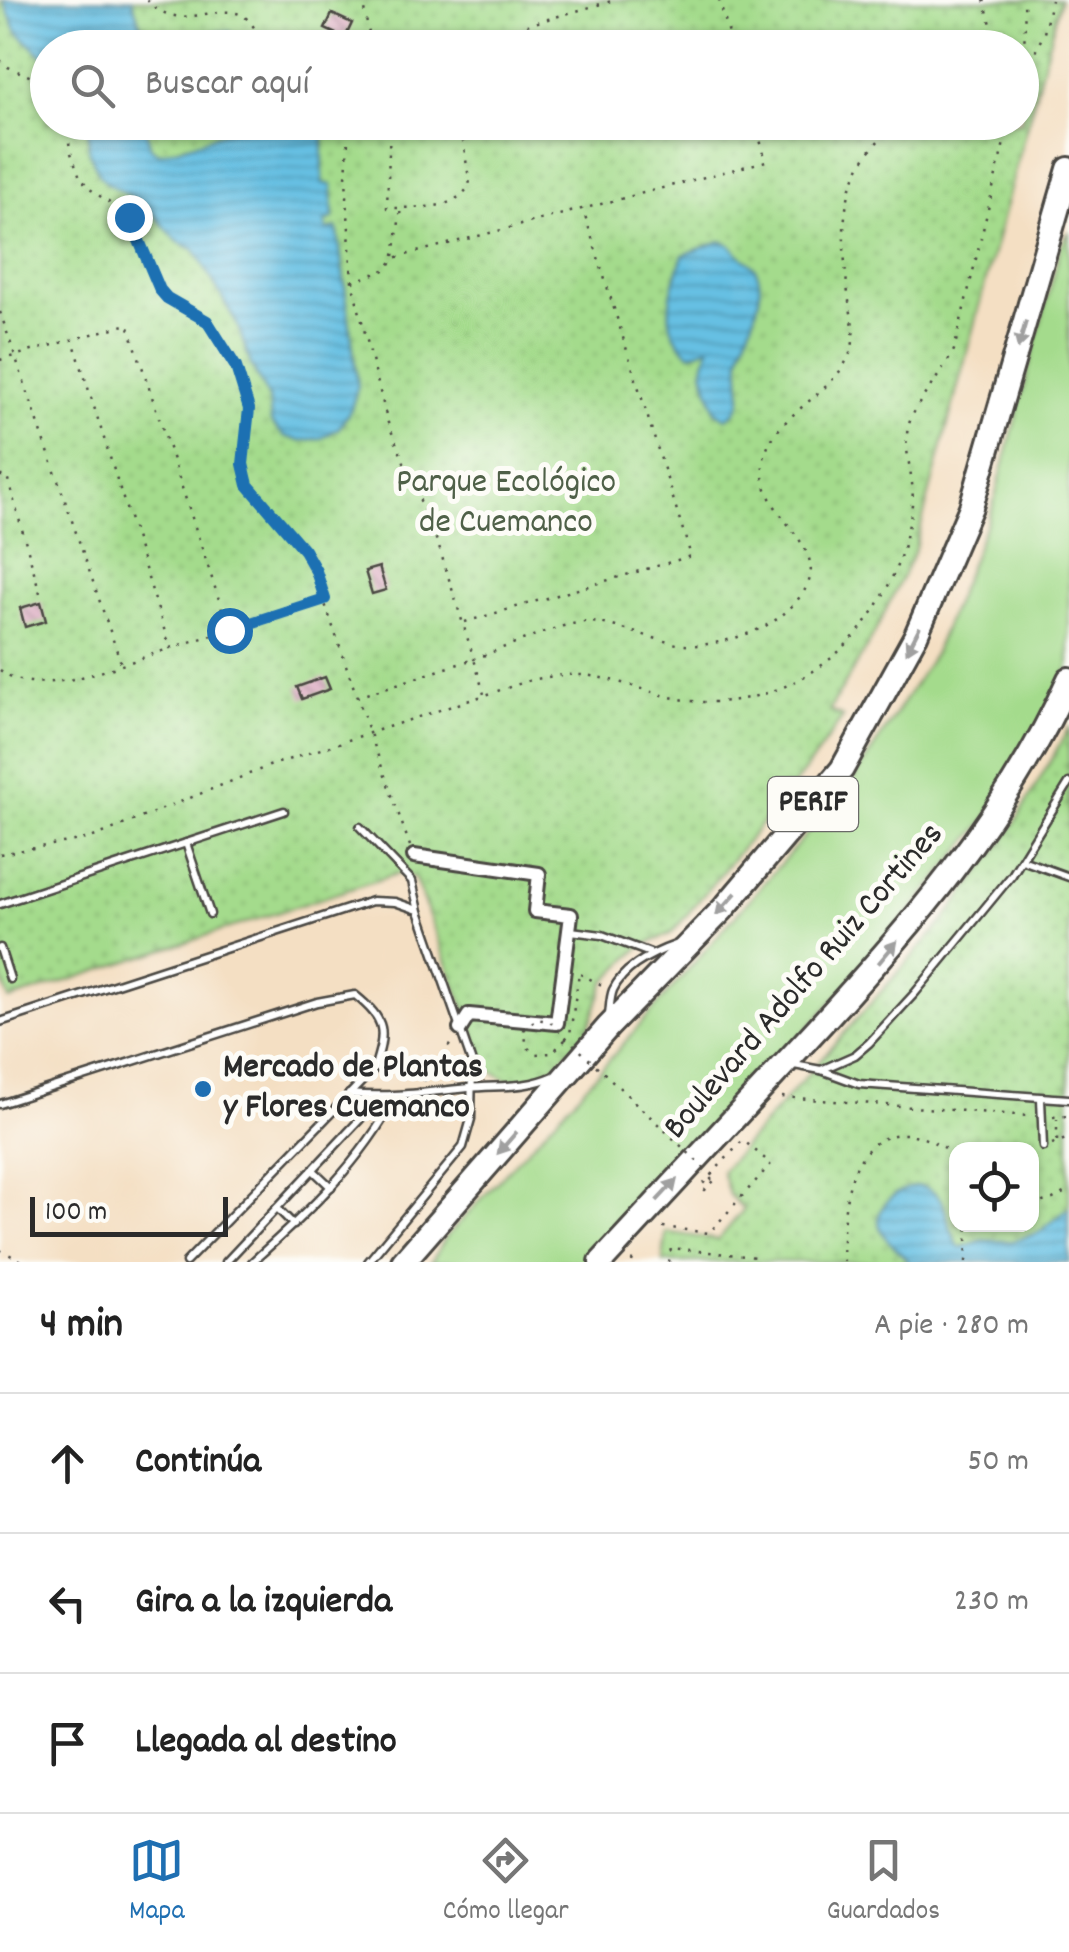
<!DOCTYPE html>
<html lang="es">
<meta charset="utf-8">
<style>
:root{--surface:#fff;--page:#f2f2f2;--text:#222;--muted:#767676;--line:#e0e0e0;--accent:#1f6fb2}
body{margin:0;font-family:Dekko,sans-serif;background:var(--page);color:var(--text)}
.controls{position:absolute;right:30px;bottom:30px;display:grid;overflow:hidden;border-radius:20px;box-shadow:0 2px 8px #0004}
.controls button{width:90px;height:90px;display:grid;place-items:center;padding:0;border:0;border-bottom:2px solid var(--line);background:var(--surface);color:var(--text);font:50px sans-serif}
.scale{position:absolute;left:30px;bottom:25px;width:198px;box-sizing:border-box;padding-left:10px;border:5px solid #2b2b2b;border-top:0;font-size:28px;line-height:35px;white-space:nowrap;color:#2b2b2b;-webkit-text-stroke:8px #fdfcf7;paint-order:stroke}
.stop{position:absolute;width:30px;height:30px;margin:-22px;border:8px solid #1f6fb2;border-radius:50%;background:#fff}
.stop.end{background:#1f6fb2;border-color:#fff;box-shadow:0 2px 10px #0008}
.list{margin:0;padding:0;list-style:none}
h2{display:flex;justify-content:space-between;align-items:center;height:130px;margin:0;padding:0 40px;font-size:42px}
h2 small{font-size:32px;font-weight:400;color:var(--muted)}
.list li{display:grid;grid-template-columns:65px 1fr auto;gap:30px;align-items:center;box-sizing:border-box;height:140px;padding:0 40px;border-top:2px solid var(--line)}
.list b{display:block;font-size:38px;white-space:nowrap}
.list em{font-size:32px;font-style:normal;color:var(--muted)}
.icon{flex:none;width:55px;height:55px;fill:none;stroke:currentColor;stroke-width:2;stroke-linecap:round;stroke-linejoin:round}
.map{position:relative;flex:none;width:1069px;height:1262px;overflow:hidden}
.search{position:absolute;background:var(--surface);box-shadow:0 2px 8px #0004;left:30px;right:30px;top:30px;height:110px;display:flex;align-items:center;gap:25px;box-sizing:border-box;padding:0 35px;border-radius:55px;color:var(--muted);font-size:38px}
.sheet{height:550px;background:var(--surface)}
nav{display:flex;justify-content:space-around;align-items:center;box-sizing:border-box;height:140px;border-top:2px solid var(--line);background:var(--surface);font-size:28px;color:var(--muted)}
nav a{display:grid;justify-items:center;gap:5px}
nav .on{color:var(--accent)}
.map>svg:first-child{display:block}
.grass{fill:#a4db8c;stroke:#68835c;stroke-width:2.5}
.park{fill:url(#park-dots);stroke:#68835c;stroke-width:2.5;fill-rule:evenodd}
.water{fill:url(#water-rules);stroke:#487687;stroke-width:2.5}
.building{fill:url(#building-back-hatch)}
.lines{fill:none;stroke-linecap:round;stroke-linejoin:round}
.lane-casing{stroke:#494642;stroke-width:11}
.street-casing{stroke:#494642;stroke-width:18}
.highway-casing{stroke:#494642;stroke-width:28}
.path{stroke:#494642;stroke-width:2.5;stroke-dasharray:2.5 8;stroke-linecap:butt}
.lane{stroke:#fff;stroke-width:6}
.street{stroke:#fff;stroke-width:12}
.highway{stroke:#fff;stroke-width:22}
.path-bridge{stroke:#494642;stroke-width:2.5;stroke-dasharray:2.5 8;stroke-linecap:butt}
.oneway{fill:#a0a0a0}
.route{stroke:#1f6fb2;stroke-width:12}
.poi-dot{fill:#1f6fb2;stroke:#fdfcf7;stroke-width:4}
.labels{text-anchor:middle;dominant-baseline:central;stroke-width:10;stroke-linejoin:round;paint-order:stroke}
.shield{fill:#fdfcf7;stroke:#6a6a68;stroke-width:2.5}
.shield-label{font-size:32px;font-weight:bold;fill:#2b2b2b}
.park-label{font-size:35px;fill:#4f6048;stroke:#fdfcf7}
.street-label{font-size:35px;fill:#2b2b2b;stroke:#fdfcf7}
.poi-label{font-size:35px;font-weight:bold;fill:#2b2b2b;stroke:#fdfcf7;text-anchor:start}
</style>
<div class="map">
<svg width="1069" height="1262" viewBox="0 0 1069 1262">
<defs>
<pattern id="park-dots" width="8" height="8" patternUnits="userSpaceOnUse" patternTransform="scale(2.5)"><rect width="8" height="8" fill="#a4db8c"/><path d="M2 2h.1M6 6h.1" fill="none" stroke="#8dbc79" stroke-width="1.8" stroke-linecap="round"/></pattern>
<pattern id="water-rules" width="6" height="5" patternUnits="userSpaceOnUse" patternTransform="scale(2.5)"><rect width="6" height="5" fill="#66c0e3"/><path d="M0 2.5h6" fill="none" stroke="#549cb8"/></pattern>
<pattern id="building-back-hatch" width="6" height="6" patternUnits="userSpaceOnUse" patternTransform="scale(2.5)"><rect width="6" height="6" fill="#ddadc3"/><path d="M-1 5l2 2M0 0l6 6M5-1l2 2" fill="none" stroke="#b38d9f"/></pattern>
</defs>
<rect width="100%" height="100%" fill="#fdfcf7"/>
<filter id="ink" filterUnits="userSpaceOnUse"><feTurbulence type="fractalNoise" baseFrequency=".01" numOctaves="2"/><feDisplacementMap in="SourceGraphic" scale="20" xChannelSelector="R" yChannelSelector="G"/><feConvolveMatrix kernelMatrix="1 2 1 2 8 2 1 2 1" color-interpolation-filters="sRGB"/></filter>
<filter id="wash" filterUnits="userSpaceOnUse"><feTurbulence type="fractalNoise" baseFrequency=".0048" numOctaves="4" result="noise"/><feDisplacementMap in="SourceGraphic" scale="40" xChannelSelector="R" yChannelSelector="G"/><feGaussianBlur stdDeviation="2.25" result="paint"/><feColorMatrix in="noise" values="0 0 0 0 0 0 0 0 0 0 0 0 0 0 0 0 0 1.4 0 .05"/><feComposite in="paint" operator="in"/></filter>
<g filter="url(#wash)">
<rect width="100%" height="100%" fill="#f4dfc3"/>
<polygon class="grass" points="1069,231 1069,667 1047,715 988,817 873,957 594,1262 431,1262 446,1237 590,1082 852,782 934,654 992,509 1061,246"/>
<g class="park">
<path d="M0 0H1060L914 552 873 636 829 711 843 717 805 771 672 933 640 947 605 982 587 1032 545 1075 521 1082 508 1081 487 1068 415 879 402 872 9 1000 0 973ZM48 48H1022V122H48Z"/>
<path d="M1069 728V1262H663L666 1232 718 1240 744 1209 729 1195 722 1171 943 922 1008 835ZM956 1150H1032V1224H956Z"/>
</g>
<g class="water">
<polygon points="3,0 132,0 141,26 153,36 229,31 249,47 48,48 47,60 17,32"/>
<path d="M88 123H144L151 148 159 153C206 145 280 97 323 134V183L332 185 333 219 325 222 327 230 336 228 338 232 358 386 351 409 339 428 322 438 299 441 284 436 271 423 269 399 251 365 237 324 195 250 178 242 145 205 107 183 100 176 89 152Z"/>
<path d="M720 241C731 243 731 246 739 254 744 259 753 262 756 270 769 295 747 330 741 354 735 376 753 406 726 418L716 412 703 371 709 347 691 354C656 327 671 291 683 255Z"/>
<path d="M916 1186C952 1189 943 1225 960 1248L982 1240 1012 1241 1038 1233 1069 1208V1262H909C902 1254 893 1246 886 1238 866 1213 893 1190 916 1186Z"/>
</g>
<g id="blocks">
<g class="building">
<polygon points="332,14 352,23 345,38 325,29"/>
<polygon points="379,567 386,590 372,594 365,571"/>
<polygon points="41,602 46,621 25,627 20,608"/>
<polygon points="325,677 330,689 302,699 297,687"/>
</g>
</g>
</g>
<g filter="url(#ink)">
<use href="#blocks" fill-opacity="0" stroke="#494642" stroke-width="2.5"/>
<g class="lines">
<defs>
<g id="lane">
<polyline points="360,827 412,881 419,911 472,1063 471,1119 463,1147 368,1262"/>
<polyline points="186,843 210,914"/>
<polyline points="1022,860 1069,877"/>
<polyline points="0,904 284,811"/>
<polyline points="571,931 602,935 650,953"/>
<polyline points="0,948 10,979"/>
<path d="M609 1015C610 1008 610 997 613 990 624 966 655 952 678 944"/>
<polyline points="0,1022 372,901 395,902 418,910"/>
<polyline points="794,1065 821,1070 859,1084 1069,1099"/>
<polyline points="821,1070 855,1055 869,1043 915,993 1012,875 1069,783"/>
<path d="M349 1094C390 1098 428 1092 468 1088 499 1085 525 1089 554 1076"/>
<polyline points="1041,1099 1043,1147"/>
<path d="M0 1104 317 1002 355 995C387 1021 386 1031 374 1069L186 1262"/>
<polyline points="313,1170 331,1187"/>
<polyline points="277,1208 294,1225"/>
<polyline points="226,1262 381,1097"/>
<path d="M252 1262C307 1213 361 1163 396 1096"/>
</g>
<polyline id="street" points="414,856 539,874 535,911 571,915 557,1023 469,1015 460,1029"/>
<g id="highway">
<polyline points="403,1262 608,1027 723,909 842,769 916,635 971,507 1069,169"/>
<path d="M601 1262C668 1190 735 1117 802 1045 906 933 1006 819 1069 679"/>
</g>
</defs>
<use href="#lane" class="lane-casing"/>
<use href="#street" class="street-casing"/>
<use href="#highway" class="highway-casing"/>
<g class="path">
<path d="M147 0C180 36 214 0 244 16 253 24 261 38 269 48"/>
<polyline points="362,0 372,48"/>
<polyline points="719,0 733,48"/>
<polyline points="984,0 998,48"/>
<polyline points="446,48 615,0"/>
<polyline points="1022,50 1025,36 1024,0"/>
<polyline points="0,60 8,67 48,84"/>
<polyline points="1022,80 1044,33 1051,0"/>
<path d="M65 122 71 153 80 177 90 189 129 217 160 290C173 305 192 308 206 321 224 335 246 382 249 405 253 435 235 462 251 490L310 560 357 697"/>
<path d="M349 122 346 178 352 282 388 423 438 544 474 659C503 649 559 622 588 622 603 622 619 628 633 632 649 636 667 643 684 645 711 647 748 636 771 623 782 616 791 608 799 598 841 548 757 519 763 465 768 413 839 396 852 347 856 331 850 311 848 294 840 224 838 172 898 122"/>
<polyline points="390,122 387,208 400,208"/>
<path d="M394 256 401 208C428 207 454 209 470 185L460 122"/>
<polyline points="353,282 387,269 394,258 766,161 755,122"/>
<polyline points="0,312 121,663"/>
<polyline points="0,360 128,324 229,630 170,648 73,340"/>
<polyline points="0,476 7,476 40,593"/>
<polyline points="465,622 691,556 583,209"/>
<polyline points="230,630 322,600"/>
<path d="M0 670C40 703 124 662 169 649"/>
<polyline points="410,846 357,697 474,659 484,694"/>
<path d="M0 854 91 838 269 766 531 680C552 676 570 673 591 676 636 683 670 704 717 702 825 696 900 609 912 504 916 476 900 448 910 421 920 396 942 375 954 350L1009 122"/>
<polyline points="580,974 604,986"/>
<polyline points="565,1040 570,1034 579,973"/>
<polyline points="424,1081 454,1039"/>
<polyline points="782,1097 1030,1116"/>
<polyline points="1053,1117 1069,1116"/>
<polyline points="1057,1141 1057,1119"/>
<polyline points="1052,1144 1069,1138"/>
<polyline points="712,1180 709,1177 701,1186 705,1190 716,1179"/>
<polyline points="1032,1205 1053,1199 1069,1190"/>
<polyline points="663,1227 709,1233 771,1164 743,1140 711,1175"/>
<polyline points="0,1250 24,1262"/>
<polyline points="632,1262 633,1258"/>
<polyline points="669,1262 671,1248 755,1257 757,1262"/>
<path d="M844 1262C840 1220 845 1134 905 1134 922 1134 941 1147 956 1153"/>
<polyline points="966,1262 968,1224"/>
</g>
<use href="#lane" class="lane"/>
<use href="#street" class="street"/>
<use href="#highway" class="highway"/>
<polyline class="path-bridge" points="565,1040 552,1053 535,1054 527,1047 524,1030 536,1019 549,1021 716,1179"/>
</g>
<defs><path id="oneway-solid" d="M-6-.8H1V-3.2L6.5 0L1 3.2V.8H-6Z" transform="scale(2.5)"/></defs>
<g class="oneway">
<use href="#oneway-solid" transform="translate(1022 335) rotate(106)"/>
<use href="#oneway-solid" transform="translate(913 640) rotate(117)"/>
<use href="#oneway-solid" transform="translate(726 904) rotate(132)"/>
<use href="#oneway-solid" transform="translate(888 952) rotate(-50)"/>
<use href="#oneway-solid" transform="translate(507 1143) rotate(131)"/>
<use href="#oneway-solid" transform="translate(667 1190) rotate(-47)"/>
</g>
</g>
<g class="lines" filter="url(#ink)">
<polyline class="route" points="129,217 160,290 167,298 207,321 236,367 249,409 243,464 248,485 304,550 316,571 325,599 229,630"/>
</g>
<circle class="poi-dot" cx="203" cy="1089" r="10"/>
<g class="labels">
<rect class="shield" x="768" y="777" width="90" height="54" rx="8"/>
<g class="shield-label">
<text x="813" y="804">PERIF</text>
</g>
<g class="park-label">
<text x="506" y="484">Parque Ecológico<tspan x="506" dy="40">de Cuemanco</tspan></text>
</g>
<g class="street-label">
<text transform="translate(805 982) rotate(-49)">Boulevard Adolfo Ruiz Cortines</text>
</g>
<g class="poi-label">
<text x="223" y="1069">Mercado de Plantas<tspan x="223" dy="40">y Flores Cuemanco</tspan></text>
</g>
</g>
</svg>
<div class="controls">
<button><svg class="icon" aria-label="locate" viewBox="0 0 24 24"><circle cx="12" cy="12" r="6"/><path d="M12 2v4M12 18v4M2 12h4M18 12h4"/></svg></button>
</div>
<div class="scale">100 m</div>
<div class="stop" style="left:229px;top:630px"></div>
<div class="stop end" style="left:129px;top:217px"></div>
<div class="search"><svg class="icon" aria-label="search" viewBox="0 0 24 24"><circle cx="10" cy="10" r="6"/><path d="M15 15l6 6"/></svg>Buscar aquí</div>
</div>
<section class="sheet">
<h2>4 min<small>A pie · 280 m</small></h2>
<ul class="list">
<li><svg class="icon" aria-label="ahead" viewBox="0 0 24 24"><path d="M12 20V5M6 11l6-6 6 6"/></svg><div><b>Continúa</b></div><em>50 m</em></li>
<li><svg class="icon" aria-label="left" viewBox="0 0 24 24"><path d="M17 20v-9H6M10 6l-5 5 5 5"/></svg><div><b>Gira a la izquierda</b></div><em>230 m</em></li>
<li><svg class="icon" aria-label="arrive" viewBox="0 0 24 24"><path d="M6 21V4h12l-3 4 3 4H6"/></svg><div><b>Llegada al destino</b></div></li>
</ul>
</section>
<nav>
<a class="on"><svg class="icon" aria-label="map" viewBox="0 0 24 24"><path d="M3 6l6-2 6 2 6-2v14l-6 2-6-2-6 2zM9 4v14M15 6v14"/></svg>Mapa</a>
<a><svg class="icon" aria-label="directions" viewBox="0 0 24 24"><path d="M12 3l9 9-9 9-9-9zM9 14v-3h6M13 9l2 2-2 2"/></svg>Cómo llegar</a>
<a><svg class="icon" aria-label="saved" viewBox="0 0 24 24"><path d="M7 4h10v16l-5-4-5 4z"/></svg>Guardados</a>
</nav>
